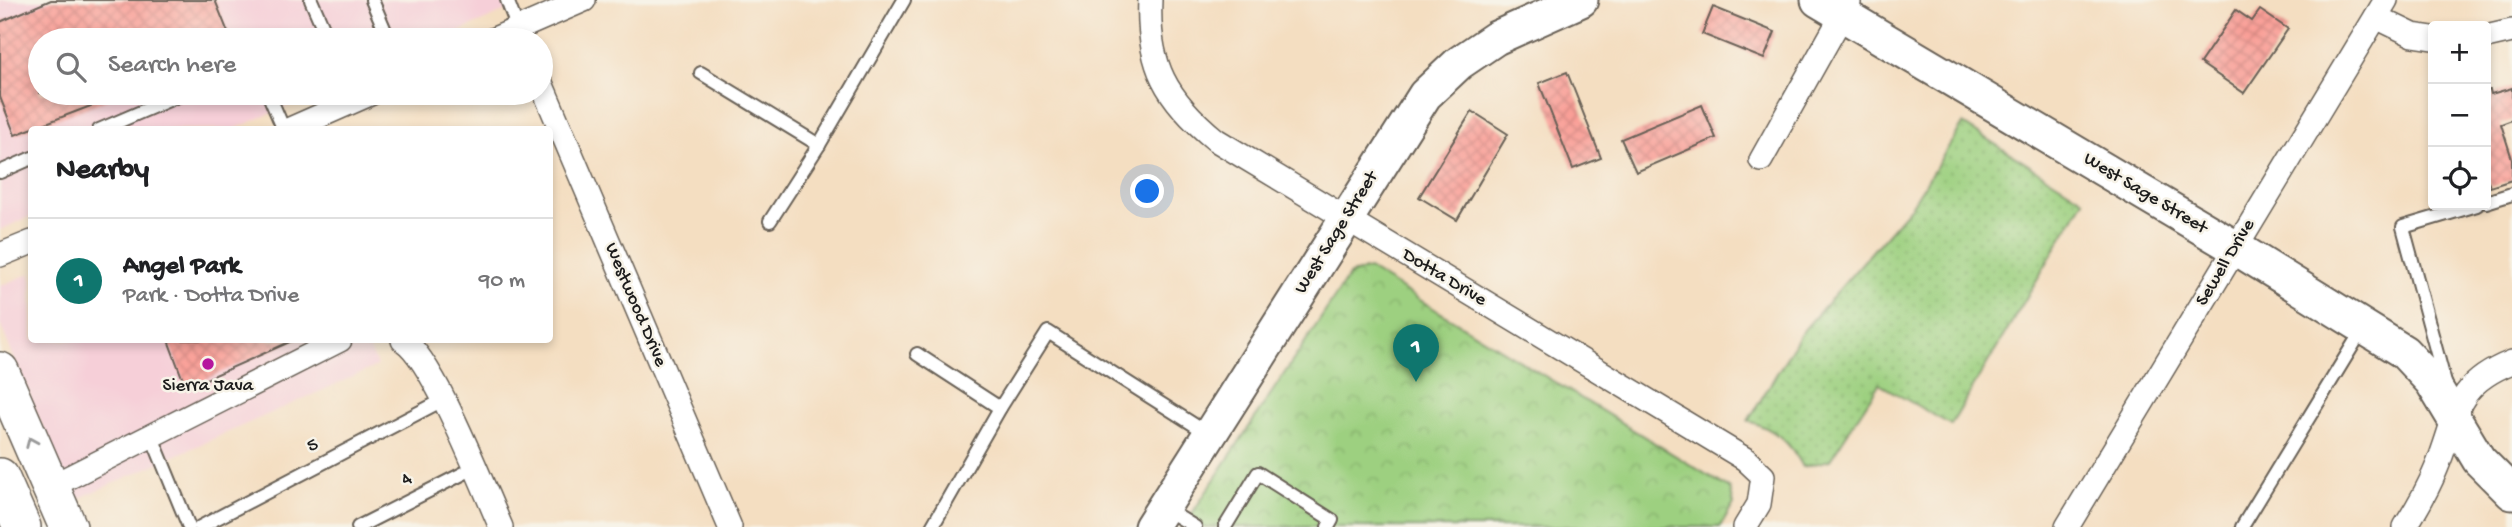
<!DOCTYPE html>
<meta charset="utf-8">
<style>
:root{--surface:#fff;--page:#f2f2f2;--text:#202124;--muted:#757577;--line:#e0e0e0;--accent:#0f766e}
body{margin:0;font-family:"Gochi Hand",sans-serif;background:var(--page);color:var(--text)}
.controls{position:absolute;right:21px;top:21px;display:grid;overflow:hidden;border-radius:7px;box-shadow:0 4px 10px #0003}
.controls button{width:63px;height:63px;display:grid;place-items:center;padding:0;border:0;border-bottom:2px solid var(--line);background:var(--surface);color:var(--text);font:35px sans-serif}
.you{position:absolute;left:1148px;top:192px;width:24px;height:24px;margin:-18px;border:5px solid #fff;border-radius:50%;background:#1a73e8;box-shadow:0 0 0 10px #1a73e833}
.badge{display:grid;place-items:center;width:46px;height:46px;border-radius:50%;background:var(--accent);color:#fff;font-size:23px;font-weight:700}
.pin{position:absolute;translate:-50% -58px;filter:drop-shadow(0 2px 4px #0008)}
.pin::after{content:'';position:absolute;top:37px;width:24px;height:21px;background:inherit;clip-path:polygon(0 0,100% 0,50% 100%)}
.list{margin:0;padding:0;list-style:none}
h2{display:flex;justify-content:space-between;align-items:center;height:91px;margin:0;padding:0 28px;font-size:30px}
h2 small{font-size:23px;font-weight:400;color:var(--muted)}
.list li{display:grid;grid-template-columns:46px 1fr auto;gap:21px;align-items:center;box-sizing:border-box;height:126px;padding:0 28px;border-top:2px solid var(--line)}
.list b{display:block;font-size:26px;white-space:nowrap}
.list p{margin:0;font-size:23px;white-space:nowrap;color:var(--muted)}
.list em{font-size:23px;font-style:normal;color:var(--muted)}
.icon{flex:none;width:38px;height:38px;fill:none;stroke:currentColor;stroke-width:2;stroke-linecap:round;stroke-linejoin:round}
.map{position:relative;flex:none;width:2512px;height:527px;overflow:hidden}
.search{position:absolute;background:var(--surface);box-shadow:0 4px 10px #0003;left:28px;top:28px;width:525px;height:77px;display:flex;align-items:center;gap:18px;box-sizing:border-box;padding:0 24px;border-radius:38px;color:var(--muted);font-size:26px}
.panel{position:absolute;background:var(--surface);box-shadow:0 4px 10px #0003;left:28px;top:126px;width:525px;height:217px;border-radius:7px}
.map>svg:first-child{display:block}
.built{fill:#f6cfd8}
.grass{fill:url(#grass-dots);stroke:#5c764e;stroke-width:2}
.park{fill:url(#park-crowns);stroke:#5c764e;stroke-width:2}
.building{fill:url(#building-cross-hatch)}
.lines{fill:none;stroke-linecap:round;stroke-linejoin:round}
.lane-casing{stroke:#686056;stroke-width:16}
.street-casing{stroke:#686056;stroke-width:26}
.secondary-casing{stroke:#686056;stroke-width:37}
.primary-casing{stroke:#686056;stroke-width:40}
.lane{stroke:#fff;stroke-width:12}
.street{stroke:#fff;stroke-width:23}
.secondary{stroke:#fff;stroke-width:33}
.primary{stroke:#fff;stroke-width:37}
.oneway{stroke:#999}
.poi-dot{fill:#b5179e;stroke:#f7f3e8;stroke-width:2.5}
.labels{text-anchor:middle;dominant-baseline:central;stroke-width:5;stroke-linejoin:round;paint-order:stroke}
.street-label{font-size:19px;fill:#1c1c1c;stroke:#f7f3e8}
.poi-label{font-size:19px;fill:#1c1c1c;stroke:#f7f3e8}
</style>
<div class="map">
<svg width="2512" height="527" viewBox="0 0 2512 527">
<defs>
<pattern id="grass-dots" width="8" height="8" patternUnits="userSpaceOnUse" patternTransform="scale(1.75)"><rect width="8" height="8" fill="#9dd080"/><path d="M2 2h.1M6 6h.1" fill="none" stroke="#87b26e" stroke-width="1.8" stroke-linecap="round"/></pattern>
<pattern id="park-crowns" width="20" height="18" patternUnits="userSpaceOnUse" patternTransform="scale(1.75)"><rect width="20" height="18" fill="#9dd080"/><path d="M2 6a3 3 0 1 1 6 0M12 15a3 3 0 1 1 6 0" fill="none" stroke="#87b26e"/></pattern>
<pattern id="building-cross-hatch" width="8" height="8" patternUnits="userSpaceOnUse" patternTransform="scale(1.75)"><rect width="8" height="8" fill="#f99f97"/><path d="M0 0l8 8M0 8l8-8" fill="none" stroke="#d58882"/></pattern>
</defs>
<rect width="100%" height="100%" fill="#f7f3e8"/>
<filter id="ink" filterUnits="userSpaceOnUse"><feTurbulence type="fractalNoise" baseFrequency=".0143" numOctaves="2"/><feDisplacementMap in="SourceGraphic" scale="14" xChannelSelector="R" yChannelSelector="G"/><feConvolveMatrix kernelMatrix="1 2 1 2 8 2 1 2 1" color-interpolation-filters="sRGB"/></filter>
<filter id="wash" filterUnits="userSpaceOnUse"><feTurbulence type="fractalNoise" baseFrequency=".00686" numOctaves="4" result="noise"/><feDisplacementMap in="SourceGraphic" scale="28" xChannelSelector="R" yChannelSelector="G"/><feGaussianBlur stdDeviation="1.57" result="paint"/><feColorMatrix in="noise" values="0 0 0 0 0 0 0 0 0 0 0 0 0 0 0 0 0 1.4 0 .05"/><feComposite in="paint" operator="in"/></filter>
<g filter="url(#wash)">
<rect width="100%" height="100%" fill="#f4dec1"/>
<g class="built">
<polygon points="0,0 530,0 440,40 40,40 40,93 319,93 234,129 32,130 31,216 0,230"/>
<polygon points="31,273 32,340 366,340 377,366 73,501 0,324 0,286"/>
</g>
<path class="grass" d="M1963 124 2084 200 1951 425 1879 384 1830 460 1803 467C1790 442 1776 429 1748 421L1802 332 1910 208Z"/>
<polygon class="park" points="1369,269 1730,489 1734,504 1720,527 1183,527 1350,274"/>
<g id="blocks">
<g class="building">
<polygon points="51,0 215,0 231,40 40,40 40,93 122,94 15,135 0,97 0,22"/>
<polygon points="1713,7 1775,32 1764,59 1702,34"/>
<polygon points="2236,10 2252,21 2260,10 2288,29 2244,93 2200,63"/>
<polygon points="1567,72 1601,158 1573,169 1539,83"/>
<polygon points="2512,88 2512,120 2501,124 2512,159 2512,180 2490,187 2486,176 2486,90 2490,90 2491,94"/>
<polygon points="1702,105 1716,138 1636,172 1621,139"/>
<polygon points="1472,111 1508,134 1457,220 1419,197"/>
<polygon points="168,340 294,340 186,388"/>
</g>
</g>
</g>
<g filter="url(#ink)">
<use href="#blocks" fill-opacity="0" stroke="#686056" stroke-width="2"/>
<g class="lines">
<defs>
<g id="lane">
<polyline points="372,0 389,40"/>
<polyline points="507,0 518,29"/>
<polyline points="306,40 325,32 311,0"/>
<polyline points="701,73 819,145 770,221"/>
<polyline points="268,93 284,130"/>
<polyline points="99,130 185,93"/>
<polyline points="819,145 904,0"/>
<polyline points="0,172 32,158"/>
<polyline points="2486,202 2512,194"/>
<polyline points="917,354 1000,408"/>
<polyline points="2445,383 2403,227 2477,205"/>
<polyline points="152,437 189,527"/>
<polyline points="1164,508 1195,527"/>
<polyline points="200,527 443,400"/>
<polyline points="358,527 474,468"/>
<polyline points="932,527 1000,408 1048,332 1207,433"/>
<polyline points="1225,527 1258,473 1332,520 1328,527"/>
<polyline points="2242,527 2364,327"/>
</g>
<g id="street">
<path d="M1150 0C1147 65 1166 99 1216 140L1745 459 1763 476 1759 504 1745 527"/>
<polyline points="2376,17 2413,35 2433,38"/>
<polyline points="2486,37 2512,31"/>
<polyline points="492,40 584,0"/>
<polyline points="541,83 730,527"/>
<polyline points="288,130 372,93"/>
<polyline points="1761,160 1849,3"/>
<polyline points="0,255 32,242"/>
<path d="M403 340C434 360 483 487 501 527"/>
<polyline points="50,487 340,340"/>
<polyline points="2067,527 2386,0"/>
<path d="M2405 527C2417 508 2428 489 2436 469 2458 417 2451 386 2512 362"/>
</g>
<g id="secondary">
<polyline points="1818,0 2236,248 2404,352 2432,382 2479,460 2512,493"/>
<polyline points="1151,527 1425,95 1459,63 1496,38 1581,0"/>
</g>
<g id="primary">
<polyline points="0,371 68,527"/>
<polyline points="0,477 22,527"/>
</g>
</defs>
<use href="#lane" class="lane-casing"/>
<use href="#street" class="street-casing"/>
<use href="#secondary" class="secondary-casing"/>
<use href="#primary" class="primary-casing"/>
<use href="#lane" class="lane"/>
<use href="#street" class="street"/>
<use href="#secondary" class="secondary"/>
<use href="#primary" class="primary"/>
</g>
<defs><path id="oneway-chevron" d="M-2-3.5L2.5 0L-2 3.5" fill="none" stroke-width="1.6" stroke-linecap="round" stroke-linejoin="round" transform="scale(1.75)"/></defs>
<use class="oneway" href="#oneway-chevron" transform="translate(31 442) rotate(-113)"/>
</g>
<circle class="poi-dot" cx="208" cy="364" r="7"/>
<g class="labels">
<g class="street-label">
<text transform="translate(2145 194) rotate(31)">West Sage Street</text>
<text transform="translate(1337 233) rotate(-58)">West Sage Street</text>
<text transform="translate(2226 263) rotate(-59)">Sewell Drive</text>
<text transform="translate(1444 278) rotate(31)">Dotta Drive</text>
<text transform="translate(635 305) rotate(67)">Westwood Drive</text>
<text transform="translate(313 446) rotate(-28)">5</text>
<text transform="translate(407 480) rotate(-27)">4</text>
</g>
<g class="poi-label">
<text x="208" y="386">Sierra Java</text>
</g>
</g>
</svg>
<div class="controls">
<button>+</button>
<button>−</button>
<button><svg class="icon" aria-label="locate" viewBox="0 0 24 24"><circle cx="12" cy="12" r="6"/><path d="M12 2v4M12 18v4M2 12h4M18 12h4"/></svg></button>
</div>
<div class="you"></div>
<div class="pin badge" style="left:1416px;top:382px">1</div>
<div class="search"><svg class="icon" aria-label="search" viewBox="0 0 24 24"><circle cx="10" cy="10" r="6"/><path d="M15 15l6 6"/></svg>Search here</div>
<section class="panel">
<h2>Nearby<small></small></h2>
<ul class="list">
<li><span class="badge">1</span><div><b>Angel Park</b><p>Park · Dotta Drive</p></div><em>90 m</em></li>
</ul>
</section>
</div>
